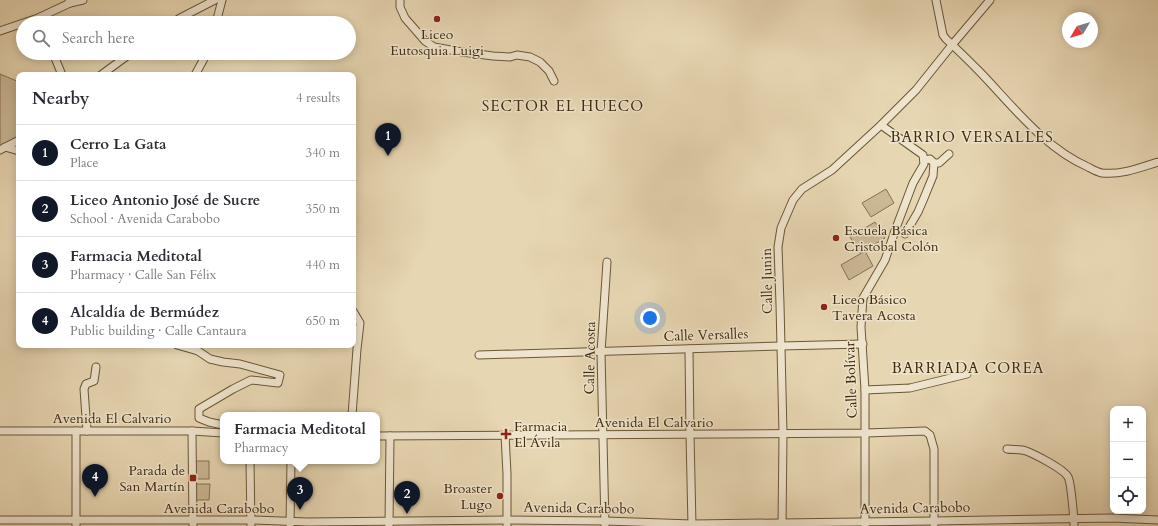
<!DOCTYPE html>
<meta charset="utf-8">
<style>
:root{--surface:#fff;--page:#f2f2f3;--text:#2b2b33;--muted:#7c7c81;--line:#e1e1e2;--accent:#111827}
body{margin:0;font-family:Cardo,serif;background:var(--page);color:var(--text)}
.controls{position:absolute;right:12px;bottom:12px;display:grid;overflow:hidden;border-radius:8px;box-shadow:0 2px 10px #0003}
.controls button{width:36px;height:36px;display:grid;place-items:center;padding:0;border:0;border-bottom:1px solid var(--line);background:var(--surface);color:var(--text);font:20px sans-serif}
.compass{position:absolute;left:1062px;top:12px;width:36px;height:36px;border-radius:50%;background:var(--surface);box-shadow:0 2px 10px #0003;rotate:232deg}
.you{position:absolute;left:650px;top:318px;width:14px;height:14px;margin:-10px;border:3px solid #fff;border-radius:50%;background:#1a73e8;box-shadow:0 0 0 6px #1a73e833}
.badge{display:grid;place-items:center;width:26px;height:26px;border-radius:50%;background:var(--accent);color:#fff;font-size:13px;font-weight:700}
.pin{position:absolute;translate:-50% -33px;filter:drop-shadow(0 1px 2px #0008)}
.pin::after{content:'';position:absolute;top:21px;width:14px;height:12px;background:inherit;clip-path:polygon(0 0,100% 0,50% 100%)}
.popup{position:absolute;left:220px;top:412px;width:160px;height:52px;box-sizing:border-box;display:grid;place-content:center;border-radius:8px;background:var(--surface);filter:drop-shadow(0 1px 3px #0005);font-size:13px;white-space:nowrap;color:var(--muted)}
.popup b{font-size:15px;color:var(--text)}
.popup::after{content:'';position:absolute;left:50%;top:100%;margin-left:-8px;border:8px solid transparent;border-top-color:var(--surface)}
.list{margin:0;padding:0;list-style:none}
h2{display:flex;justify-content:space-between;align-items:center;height:52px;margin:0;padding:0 16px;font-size:17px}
h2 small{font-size:13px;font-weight:400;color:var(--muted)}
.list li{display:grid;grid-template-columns:26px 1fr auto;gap:12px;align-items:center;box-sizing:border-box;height:56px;padding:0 16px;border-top:1px solid var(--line)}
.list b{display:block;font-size:15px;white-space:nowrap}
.list p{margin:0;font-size:13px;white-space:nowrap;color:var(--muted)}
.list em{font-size:13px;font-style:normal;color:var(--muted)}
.icon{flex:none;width:22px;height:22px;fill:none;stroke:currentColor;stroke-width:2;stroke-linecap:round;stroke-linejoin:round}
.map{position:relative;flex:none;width:1158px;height:526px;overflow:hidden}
.search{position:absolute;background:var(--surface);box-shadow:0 2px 10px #0003;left:16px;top:16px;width:340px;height:44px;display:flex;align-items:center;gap:10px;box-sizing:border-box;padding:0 14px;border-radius:22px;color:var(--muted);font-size:15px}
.panel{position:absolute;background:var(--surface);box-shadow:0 2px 10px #0003;left:16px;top:72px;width:340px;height:276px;border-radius:8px}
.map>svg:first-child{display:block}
.green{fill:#cbb996;stroke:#867252}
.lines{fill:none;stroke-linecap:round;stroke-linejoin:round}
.street-casing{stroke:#6a5636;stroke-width:9}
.street{stroke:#efe4cd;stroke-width:7}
.poi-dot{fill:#8f2418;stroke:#efe4cd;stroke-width:1.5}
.labels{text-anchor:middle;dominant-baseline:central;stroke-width:3;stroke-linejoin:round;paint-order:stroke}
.poi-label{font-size:14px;fill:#402b0d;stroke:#efe4cd;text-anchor:start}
.street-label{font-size:14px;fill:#402b0d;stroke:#efe4cd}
.neighbourhood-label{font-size:15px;letter-spacing:1px;fill:#402b0d;stroke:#efe4cd}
</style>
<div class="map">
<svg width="1158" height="526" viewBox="0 0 1158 526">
<rect width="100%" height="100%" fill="#e7d6b2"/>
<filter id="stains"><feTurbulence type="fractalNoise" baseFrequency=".005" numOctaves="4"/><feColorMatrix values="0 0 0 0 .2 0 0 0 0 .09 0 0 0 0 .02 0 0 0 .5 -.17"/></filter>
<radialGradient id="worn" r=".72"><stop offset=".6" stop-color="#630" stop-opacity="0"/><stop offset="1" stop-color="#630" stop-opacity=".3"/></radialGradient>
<g class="green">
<polygon points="0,74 19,82 19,140 0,150"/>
<polygon points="886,189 894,203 871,217 862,203"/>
<polygon points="875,222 885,238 860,253 850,237"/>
<polygon points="865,251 873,266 849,280 841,265"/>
<rect x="195" y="461" width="14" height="18"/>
<polygon points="196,484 210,484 209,500 196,500"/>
</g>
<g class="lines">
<defs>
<g id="street">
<polyline points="400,0 400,7 405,18 425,41 434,47 462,52 493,56 510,57 517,55 530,57 540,62 549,71 554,81"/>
<path d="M936 0 943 35 946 39C957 49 968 60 979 71 1012 105 1043 147 1088 167 1092 169 1097 172 1102 173 1122 175 1139 168 1158 162"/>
<polyline points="70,3 83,0"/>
<polyline points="173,23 180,18 215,0"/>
<polyline points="216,23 222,0"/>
<polyline points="0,31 38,18 70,3 69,0"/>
<polyline points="53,53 62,75"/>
<polyline points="101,75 131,53"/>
<polyline points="195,75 207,53"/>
<polyline points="5,147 19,151"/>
<polyline points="0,150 19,140"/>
<polyline points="924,160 930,159 934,163 939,163 949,154"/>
<polyline points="905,234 918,212 924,198 933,176 934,163"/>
<polyline points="177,345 198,351 210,359 223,362 240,364 280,375 278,383 251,380 233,389 199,409 199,418 209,422 223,425"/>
<polyline points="689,349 690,434 692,526"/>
<polyline points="479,355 781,346 863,344"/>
<polyline points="865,390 910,388 967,374"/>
<polyline points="352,415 357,349 360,323 353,311"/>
<polyline points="0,431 192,431 223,433"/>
<polyline points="76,431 76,526"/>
<polyline points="87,431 84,389 86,384 94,381 96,367"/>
<polyline points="192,431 193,526"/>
<polyline points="505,435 507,474 507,526"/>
<polyline points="377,436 866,433 925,431 930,435 934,449 934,526"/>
<path d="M1007 449C1013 450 1020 449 1026 451 1034 454 1064 469 1068 477 1071 482 1074 518 1074 526"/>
<polyline points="250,461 251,526"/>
<polyline points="0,520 251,520 308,522 507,520 605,521 692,524 934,521 1112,518 1158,520"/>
<polyline points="290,525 291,461"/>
<polyline points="865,525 865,390 861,327 863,298 885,260 896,228 913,183 924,164 923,155 881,125"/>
<polyline points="389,526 390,436"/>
<polyline points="605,526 601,352 607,262"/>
<polyline points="782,526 783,434 780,304 778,247 781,228 793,200 802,189 832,170 881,125 916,90 952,45 990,0"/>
</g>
</defs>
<use href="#street" class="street-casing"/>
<use href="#street" class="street"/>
</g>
<g class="poi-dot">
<circle cx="437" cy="19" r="4"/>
<circle cx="836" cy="238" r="4"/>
<circle cx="824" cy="307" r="4"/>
<path d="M504 428h4v4h4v4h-4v4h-4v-4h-4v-4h4z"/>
<rect x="189" y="474" width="8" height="8" rx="2"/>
<circle cx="500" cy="496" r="4"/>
</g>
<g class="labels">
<g class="poi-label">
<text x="437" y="34" text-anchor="middle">Liceo<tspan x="437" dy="16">Eutosquia Luigi</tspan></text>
<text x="844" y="230">Escuela Básica<tspan x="844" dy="16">Cristobal Colón</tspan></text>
<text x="832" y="299">Liceo Básico<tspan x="832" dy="16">Tavera Acosta</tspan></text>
<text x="514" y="426">Farmacia<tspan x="514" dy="16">El Ávila</tspan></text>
<text x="185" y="470" text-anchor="end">Parada de<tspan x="185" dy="16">San Martín</tspan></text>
<text x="492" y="488" text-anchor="end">Broaster<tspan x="492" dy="16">Lugo</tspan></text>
</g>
<g class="street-label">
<text transform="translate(767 281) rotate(-91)">Calle Junin</text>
<text transform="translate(706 335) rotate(-2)">Calle Versalles</text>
<text transform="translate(590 358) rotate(-89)">Calle Acosta</text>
<text transform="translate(851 380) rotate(-92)">Calle Bolívar</text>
<text x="112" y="418">Avenida El Calvario</text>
<text x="654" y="422">Avenida El Calvario</text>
<text x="219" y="508">Avenida Carabobo</text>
<text transform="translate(579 508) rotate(1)">Avenida Carabobo</text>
<text transform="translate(915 508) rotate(-1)">Avenida Carabobo</text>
</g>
<g class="neighbourhood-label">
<text x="563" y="106">SECTOR EL HUECO</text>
<text x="972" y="137">BARRIO VERSALLES</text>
<text x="968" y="368">BARRIADA COREA</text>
</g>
</g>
<rect width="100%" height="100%" filter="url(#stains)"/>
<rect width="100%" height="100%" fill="url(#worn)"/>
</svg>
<div class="controls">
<button>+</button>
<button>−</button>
<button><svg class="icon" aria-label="locate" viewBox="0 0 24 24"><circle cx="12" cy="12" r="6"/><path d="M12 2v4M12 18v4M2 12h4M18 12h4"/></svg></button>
</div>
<svg class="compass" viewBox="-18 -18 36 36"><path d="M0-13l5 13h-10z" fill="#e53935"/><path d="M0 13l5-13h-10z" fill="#7c7c81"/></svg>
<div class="you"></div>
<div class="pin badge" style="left:388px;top:156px">1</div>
<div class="pin badge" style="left:407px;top:514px">2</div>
<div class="pin badge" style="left:300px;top:510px">3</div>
<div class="popup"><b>Farmacia Meditotal</b>Pharmacy</div>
<div class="pin badge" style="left:95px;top:497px">4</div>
<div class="search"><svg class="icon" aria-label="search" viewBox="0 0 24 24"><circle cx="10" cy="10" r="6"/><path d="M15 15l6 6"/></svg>Search here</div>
<section class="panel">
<h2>Nearby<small>4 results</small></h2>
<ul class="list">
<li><span class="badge">1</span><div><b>Cerro La Gata</b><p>Place</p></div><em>340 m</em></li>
<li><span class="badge">2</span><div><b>Liceo Antonio José de Sucre</b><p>School · Avenida Carabobo</p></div><em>350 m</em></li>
<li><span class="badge">3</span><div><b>Farmacia Meditotal</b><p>Pharmacy · Calle San Félix</p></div><em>440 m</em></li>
<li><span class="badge">4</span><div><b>Alcaldía de Bermúdez</b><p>Public building · Calle Cantaura</p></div><em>650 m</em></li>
</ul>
</section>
</div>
